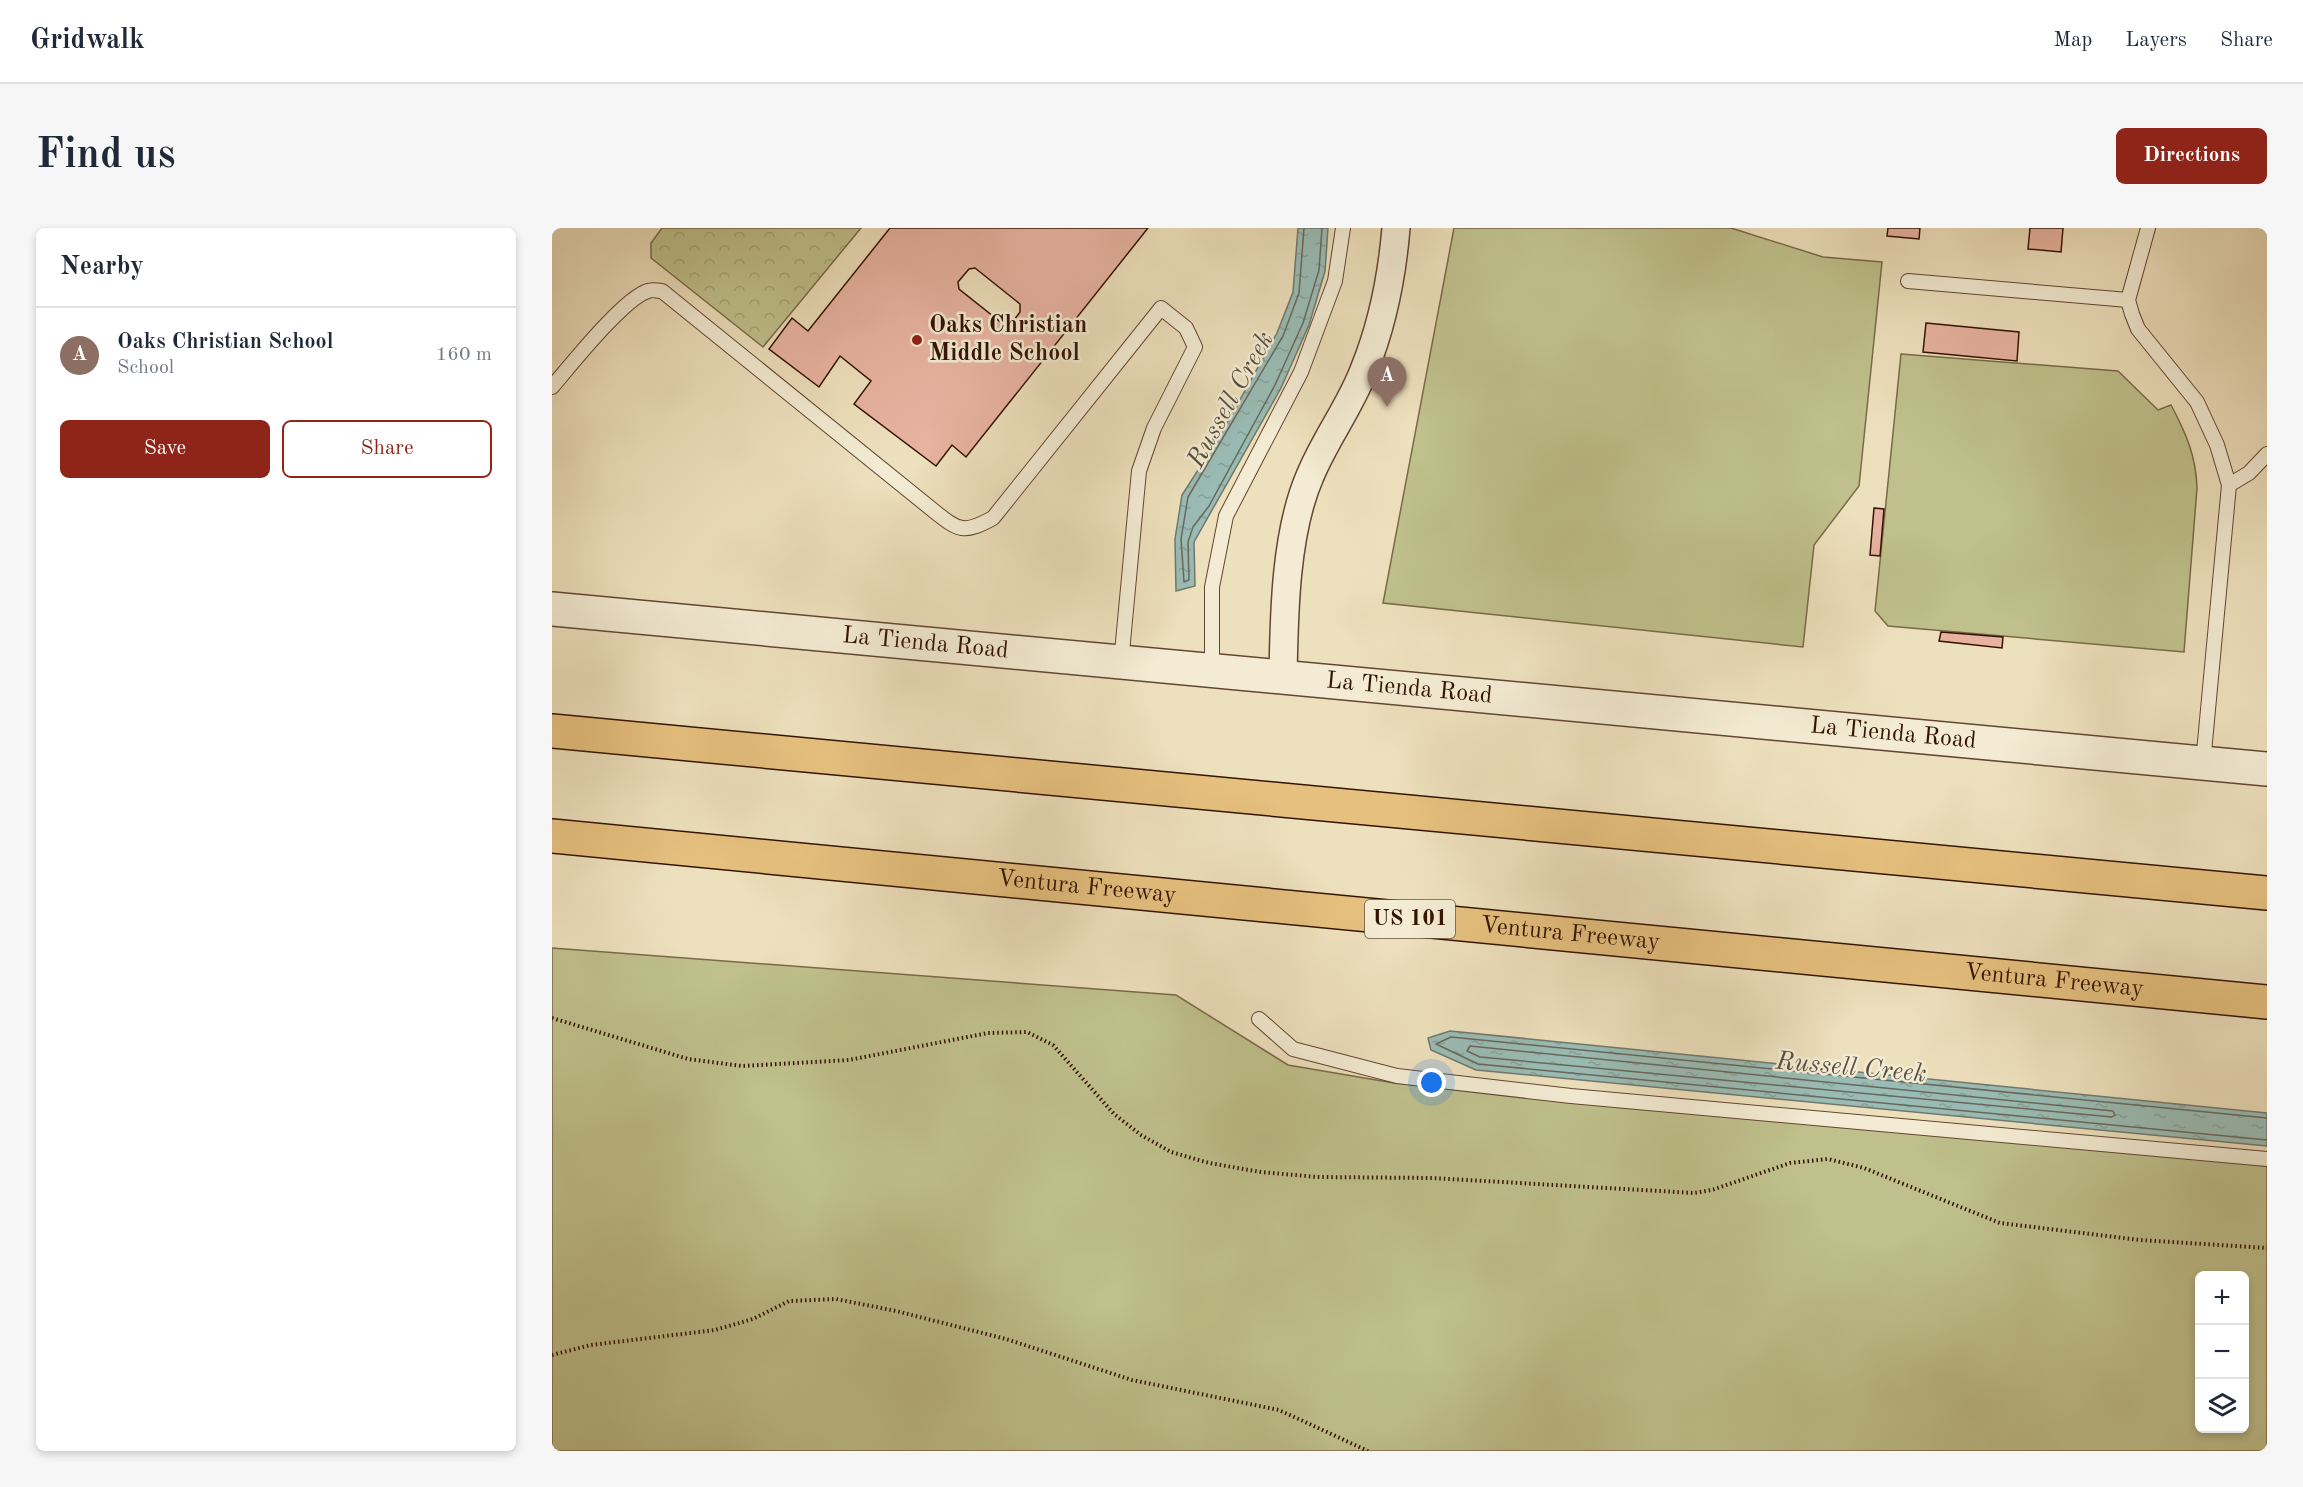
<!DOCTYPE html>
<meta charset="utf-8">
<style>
:root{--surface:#fff;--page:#f6f6f7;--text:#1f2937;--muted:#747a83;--line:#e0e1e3;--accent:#8f2418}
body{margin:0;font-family:"Old Standard TT",serif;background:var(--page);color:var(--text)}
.controls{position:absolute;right:18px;bottom:18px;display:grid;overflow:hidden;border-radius:9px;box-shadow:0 3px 9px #0003}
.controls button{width:54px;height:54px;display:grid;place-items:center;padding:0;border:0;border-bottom:2px solid var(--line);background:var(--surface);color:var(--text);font:30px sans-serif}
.you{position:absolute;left:880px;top:855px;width:21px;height:21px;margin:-15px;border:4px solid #fff;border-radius:50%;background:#1a73e8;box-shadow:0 0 0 9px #1a73e833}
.badge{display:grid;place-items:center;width:39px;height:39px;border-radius:50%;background:var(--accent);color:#fff;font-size:20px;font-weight:700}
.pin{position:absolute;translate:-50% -50px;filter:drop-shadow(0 2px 3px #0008)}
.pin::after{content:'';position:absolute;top:32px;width:21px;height:18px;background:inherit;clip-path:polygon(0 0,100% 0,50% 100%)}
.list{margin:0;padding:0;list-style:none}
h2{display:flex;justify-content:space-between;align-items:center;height:78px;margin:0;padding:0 24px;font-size:26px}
h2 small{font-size:20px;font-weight:400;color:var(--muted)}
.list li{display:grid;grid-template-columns:39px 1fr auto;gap:18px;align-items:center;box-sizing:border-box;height:96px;padding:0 24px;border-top:2px solid var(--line)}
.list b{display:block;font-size:22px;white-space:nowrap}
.list p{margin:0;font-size:20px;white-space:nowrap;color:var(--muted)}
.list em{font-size:20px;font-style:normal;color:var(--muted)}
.actions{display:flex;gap:12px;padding:18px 24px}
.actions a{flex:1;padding:14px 0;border:2px solid var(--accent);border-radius:9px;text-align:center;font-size:21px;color:var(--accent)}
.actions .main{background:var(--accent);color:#fff}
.icon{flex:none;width:33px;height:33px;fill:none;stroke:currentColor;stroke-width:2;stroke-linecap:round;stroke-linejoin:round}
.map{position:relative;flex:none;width:1715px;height:1223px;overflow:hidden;border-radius:9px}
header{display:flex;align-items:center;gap:36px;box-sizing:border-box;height:84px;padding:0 30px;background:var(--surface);border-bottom:2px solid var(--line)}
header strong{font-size:28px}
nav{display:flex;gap:33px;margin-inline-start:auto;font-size:21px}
.intro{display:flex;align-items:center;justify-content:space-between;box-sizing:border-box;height:144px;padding:0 36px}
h1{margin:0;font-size:42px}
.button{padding:15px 27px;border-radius:9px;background:var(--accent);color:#fff;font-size:21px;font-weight:700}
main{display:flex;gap:36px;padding:0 36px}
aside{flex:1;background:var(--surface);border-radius:9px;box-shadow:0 3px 9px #0003}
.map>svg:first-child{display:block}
.green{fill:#bfc08c;stroke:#7a6a48;stroke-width:1.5;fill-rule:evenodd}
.park{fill:url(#park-crowns);stroke:#7a6a48;stroke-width:1.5}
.water{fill:url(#water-ripples);stroke:#71786e;stroke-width:1.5}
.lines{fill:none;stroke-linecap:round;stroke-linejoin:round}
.shore{stroke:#67685c;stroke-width:1.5}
.building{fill:#e7b3a0;stroke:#341304;stroke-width:1.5;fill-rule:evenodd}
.service-casing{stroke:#624632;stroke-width:16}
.minor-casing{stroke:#624632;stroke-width:30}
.tertiary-casing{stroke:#624632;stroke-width:36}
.motorway-casing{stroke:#341304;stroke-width:36}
.path{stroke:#341304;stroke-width:4;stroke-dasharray:1.5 3;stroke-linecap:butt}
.service{stroke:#f3ebd3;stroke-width:14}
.minor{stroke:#f3ebd3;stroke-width:27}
.tertiary{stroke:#f3ebd3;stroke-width:33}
.motorway{stroke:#e6c07e;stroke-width:33}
.poi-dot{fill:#8f2418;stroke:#f3ebd3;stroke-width:2}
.labels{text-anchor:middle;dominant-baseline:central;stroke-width:5;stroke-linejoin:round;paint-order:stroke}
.shield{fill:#f3ebd3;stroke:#6d5442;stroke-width:1.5}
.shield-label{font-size:22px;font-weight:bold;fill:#341304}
.poi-label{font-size:24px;font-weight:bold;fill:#341304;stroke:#f3ebd3;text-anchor:start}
.street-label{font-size:24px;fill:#341304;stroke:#f3ebd3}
.water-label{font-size:26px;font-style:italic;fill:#584e42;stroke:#f3ebd3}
</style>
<header>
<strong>Gridwalk</strong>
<nav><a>Map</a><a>Layers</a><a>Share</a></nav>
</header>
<div class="intro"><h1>Find us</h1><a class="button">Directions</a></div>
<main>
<aside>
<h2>Nearby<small></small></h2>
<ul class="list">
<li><span class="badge" style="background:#8d6e63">A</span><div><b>Oaks Christian School</b><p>School</p></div><em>160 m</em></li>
</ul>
<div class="actions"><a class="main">Save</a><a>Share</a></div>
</aside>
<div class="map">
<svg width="1715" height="1223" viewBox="0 0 1715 1223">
<defs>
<pattern id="park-crowns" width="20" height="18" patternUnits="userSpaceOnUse" patternTransform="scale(1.5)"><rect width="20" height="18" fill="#bfc08c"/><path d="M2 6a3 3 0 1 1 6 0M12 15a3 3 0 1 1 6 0" fill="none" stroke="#a5a477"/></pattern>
<pattern id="water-ripples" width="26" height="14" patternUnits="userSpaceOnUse" patternTransform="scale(1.5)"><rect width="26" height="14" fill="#9abcb5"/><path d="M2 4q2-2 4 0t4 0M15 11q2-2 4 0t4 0" fill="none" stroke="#85a19a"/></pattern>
</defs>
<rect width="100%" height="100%" fill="#ede0bc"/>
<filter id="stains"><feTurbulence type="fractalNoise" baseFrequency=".00333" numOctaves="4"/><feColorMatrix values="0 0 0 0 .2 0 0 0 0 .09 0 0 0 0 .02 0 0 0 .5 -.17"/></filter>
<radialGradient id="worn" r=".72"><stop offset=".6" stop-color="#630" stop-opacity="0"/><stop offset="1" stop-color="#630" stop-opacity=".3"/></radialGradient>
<g class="green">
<polygon points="902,0 1179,0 1271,29 1330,34 1307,258 1262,317 1251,419 831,375"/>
<path d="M1349 126 1566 143 1606 182 1619 177C1634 205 1644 228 1645 260L1632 424 1336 398 1323 383Z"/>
<path d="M0 720 624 767 736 837 842 855 1715 938V1223H0ZM1648 1048H1692V1200H1648Z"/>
</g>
<polygon class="park" points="110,0 309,0 211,119 99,30 99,15"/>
<g class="water">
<polygon points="746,0 776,0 773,43 757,97 729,160 642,314 643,358 624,363 623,311 630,267 666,211 725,105 741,64"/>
<polygon points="898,803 1715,885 1715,918 924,842 879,822 876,810"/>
</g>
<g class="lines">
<g class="shore">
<polyline points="752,0 747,65 731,108 636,269 629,311 632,354 637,352 636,314 641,299 657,278 723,157 751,95 767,42 770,0"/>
<polygon points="918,818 1561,883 1563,887 1560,889 928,829 915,823"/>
<polyline points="1715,890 899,809 884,816 926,836 1715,912"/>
</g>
</g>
<g class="building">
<path d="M338 0H596L414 229 400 217 384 238 302 176 319 153 288 128 267 159 217 121 240 90 256 103ZM423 40 468 76V84L459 96H451L407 61 406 54 417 41Z"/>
<polygon points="1336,0 1368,0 1367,11 1335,8"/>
<polygon points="1478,0 1511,0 1509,24 1476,21"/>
<polygon points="1374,95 1467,104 1465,133 1371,124"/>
<polygon points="1322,280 1332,281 1328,328 1318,327"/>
<polygon points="1389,404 1451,409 1450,420 1387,413"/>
</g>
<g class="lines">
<defs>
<g id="service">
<polyline points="1596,0 1576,72 1580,86 1586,101 1645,174 1665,217 1677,257 1651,535"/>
<polyline points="1356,53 1576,72"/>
<path d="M0 159C18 138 72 70 96 63 100 61 105 63 110 63L382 283C407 303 412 306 441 290L609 80 634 100 643 119 602 200 587 243 569 435"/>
<polyline points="1677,257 1697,245 1715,226"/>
<polyline points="660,443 660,359 674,288 749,144 783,53 791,0"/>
<polyline points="707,791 741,821 845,848 1019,868 1715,931"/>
</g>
<path id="minor" d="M731 450C732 388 733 305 758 248 773 211 798 179 812 142 830 98 840 48 844 0"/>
<g id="tertiary">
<path id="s1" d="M0 381 1715 541"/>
</g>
<g id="motorway">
<polyline points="0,503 1715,665"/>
<path id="s2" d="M0 608 1715 774"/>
</g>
</defs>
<use href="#service" class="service-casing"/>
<use href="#minor" class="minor-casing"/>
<use href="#tertiary" class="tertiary-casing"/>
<use href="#motorway" class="motorway-casing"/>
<g class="path">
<polyline points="0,790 136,831 190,838 297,832 436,805 475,804 501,817 562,886 589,907 619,924 657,935 709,944 765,949 880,950 1142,965 1160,962 1238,935 1276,931 1312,940 1448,995 1588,1012 1715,1020"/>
<polyline points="0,1127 39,1117 163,1102 201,1091 237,1073 284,1071 344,1083 454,1111 580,1152 727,1182 816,1223"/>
</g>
<use href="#service" class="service"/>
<use href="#minor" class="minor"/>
<use href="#tertiary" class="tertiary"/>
<use href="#motorway" class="motorway"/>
</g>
<circle class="poi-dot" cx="365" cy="112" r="6"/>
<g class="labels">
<rect class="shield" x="813" y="672" width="90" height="38" rx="4.5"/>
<g class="shield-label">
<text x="858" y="691">US 101</text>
</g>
<g class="poi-label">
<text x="377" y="98">Oaks Christian<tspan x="377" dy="28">Middle School</tspan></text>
</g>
<g class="street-label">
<text stroke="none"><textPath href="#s1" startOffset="375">La Tienda Road</textPath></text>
<text stroke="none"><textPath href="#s1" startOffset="861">La Tienda Road</textPath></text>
<text stroke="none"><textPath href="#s1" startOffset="1347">La Tienda Road</textPath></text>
<text stroke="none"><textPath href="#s2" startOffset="537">Ventura Freeway</textPath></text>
<text stroke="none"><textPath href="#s2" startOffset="1023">Ventura Freeway</textPath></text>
<text stroke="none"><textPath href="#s2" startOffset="1509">Ventura Freeway</textPath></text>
</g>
<g class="water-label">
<text transform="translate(679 172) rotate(-61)">Russell Creek</text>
<text transform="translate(1299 840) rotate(5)">Russell Creek</text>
</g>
</g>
<rect width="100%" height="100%" filter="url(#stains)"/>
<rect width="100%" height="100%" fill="url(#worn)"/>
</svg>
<div class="controls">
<button>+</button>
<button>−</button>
<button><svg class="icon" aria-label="layers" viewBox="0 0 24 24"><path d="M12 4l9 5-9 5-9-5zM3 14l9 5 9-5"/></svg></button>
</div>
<div class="you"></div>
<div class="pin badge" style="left:835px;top:179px;background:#8d6e63">A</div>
</div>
</main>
